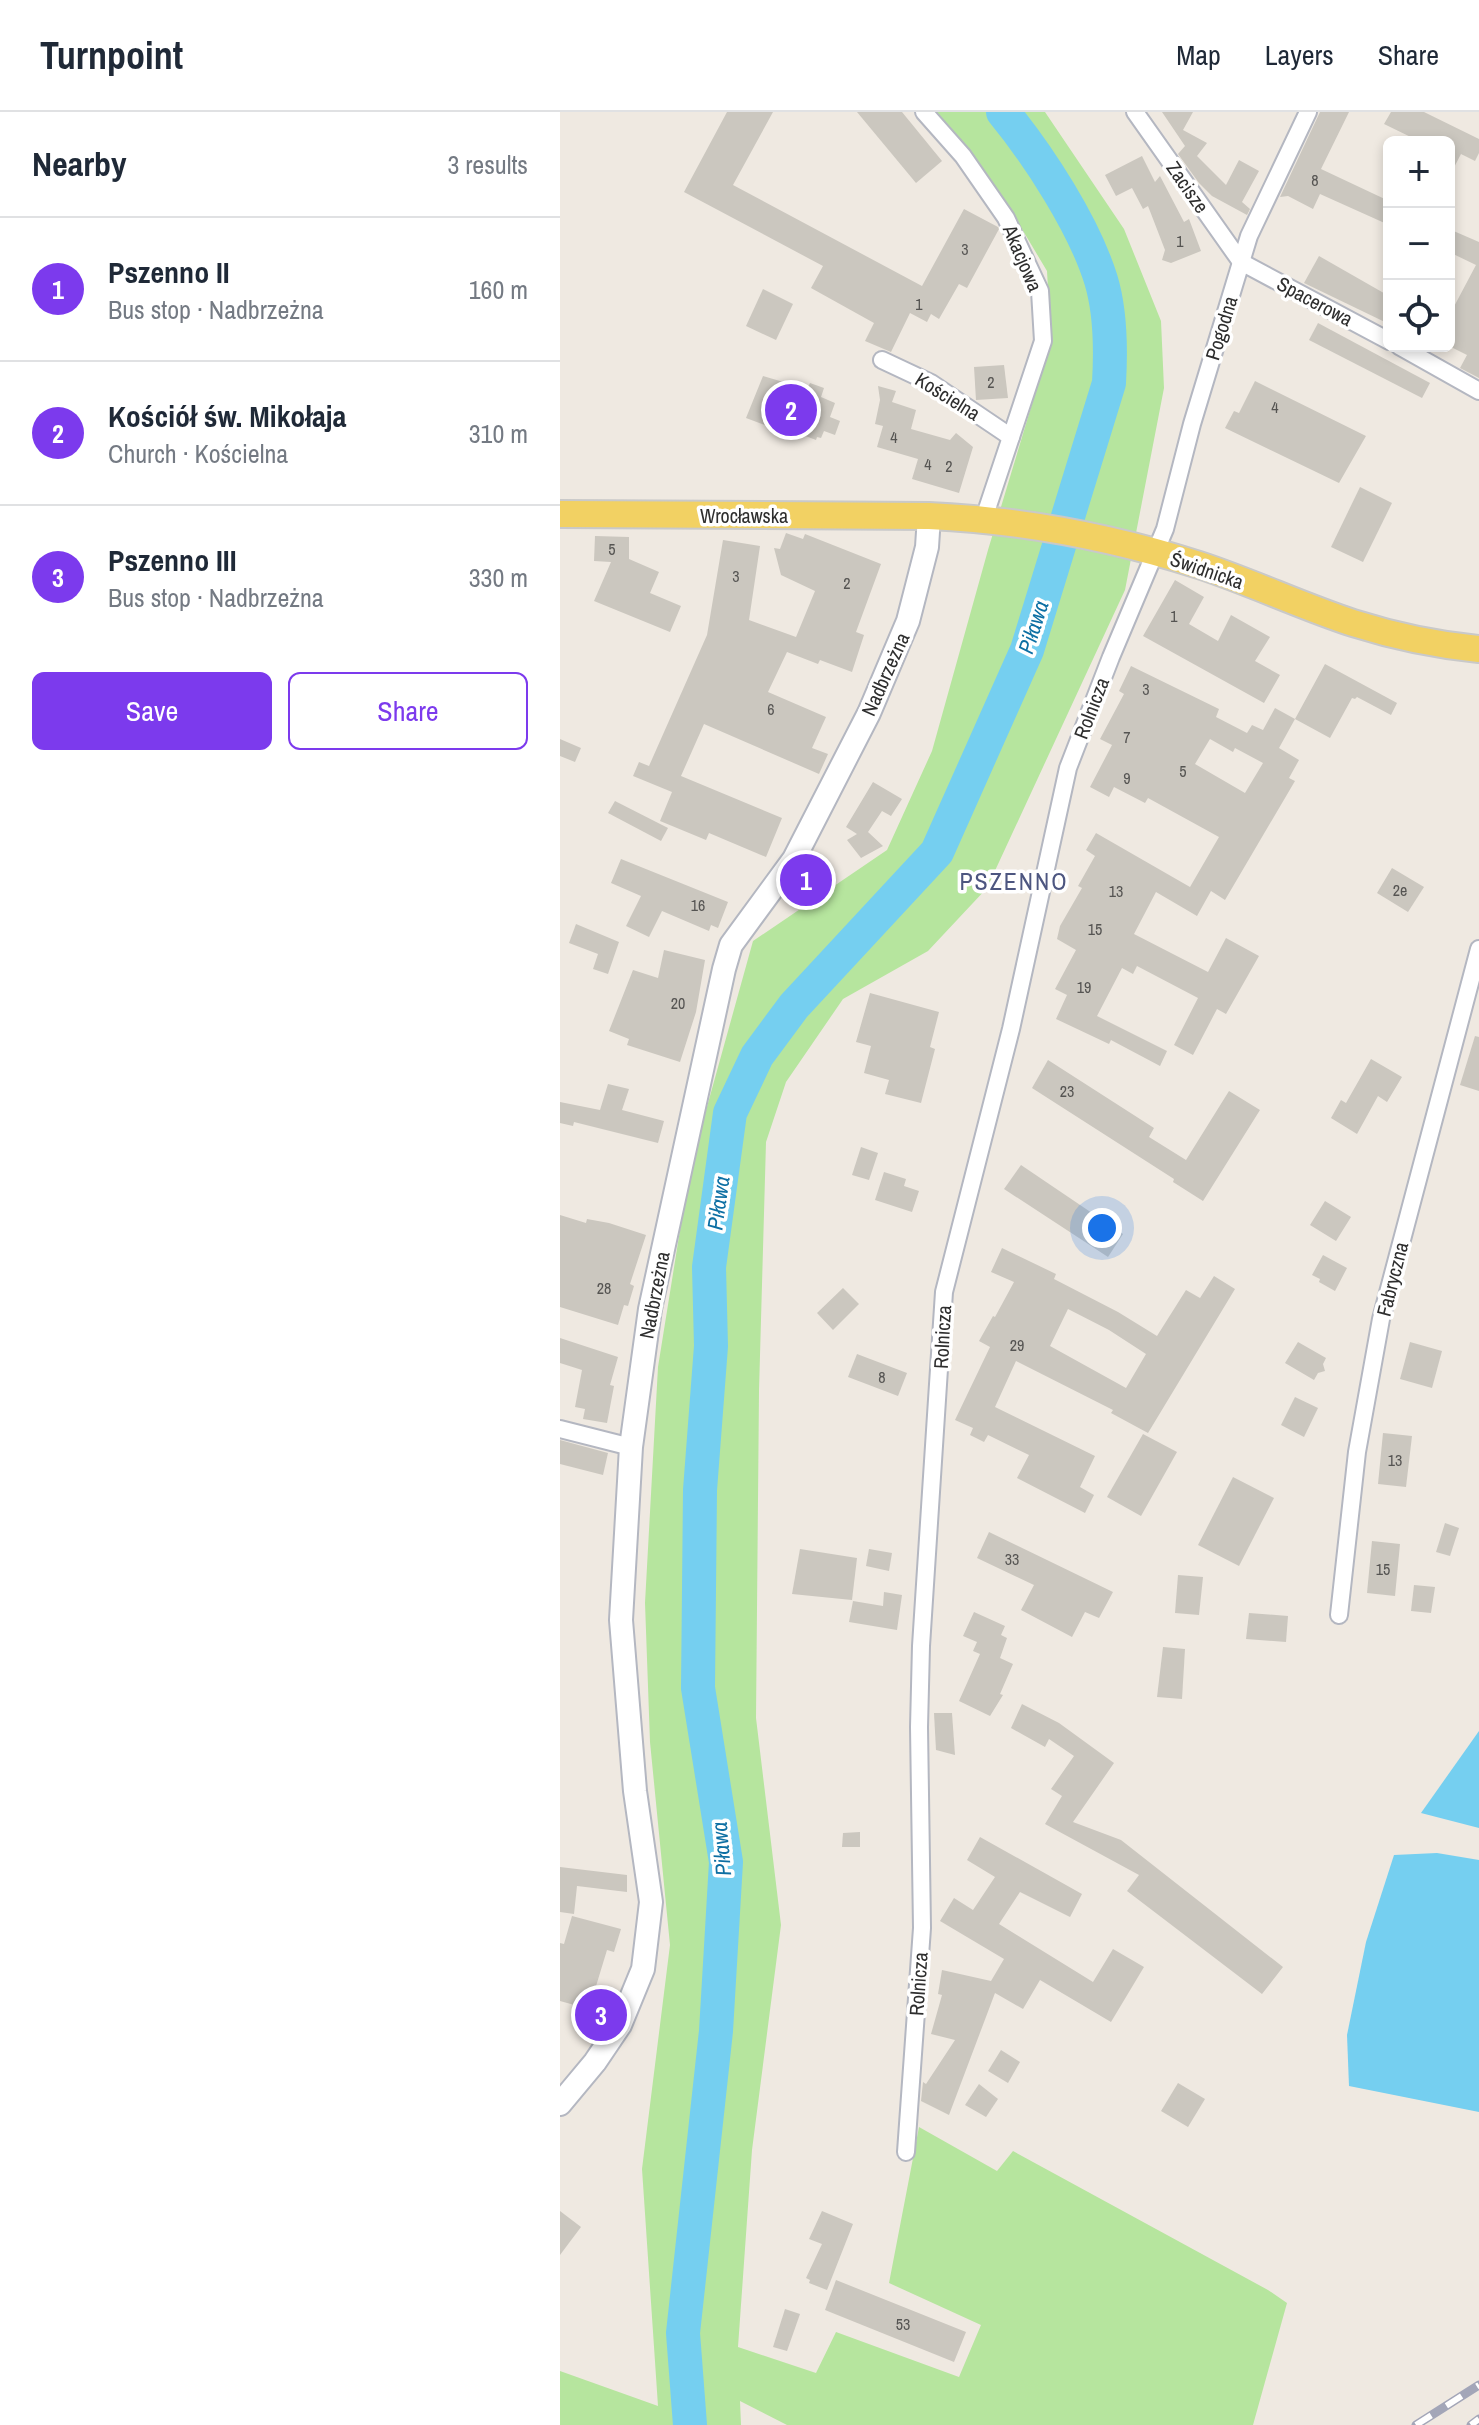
<!DOCTYPE html>
<meta charset="utf-8">
<style>
:root{--surface:#fff;--page:#f6f6f7;--text:#1f2937;--muted:#747a83;--line:#e0e1e3;--accent:#7c3aed}
body{margin:0;font-family:"Archivo Narrow",sans-serif;background:var(--page);color:var(--text)}
.controls{position:absolute;right:24px;top:24px;display:grid;overflow:hidden;border-radius:12px;box-shadow:0 4px 12px #0003}
.controls button{width:72px;height:72px;display:grid;place-items:center;padding:0;border:0;border-bottom:2px solid var(--line);background:var(--surface);color:var(--text);font:40px sans-serif}
.you{position:absolute;left:542px;top:1116px;width:28px;height:28px;margin:-20px;border:6px solid #fff;border-radius:50%;background:#1a73e8;box-shadow:0 0 0 12px #1a73e833}
.badge{display:grid;place-items:center;width:52px;height:52px;border-radius:50%;background:var(--accent);color:#fff;font-size:26px;font-weight:700}
.pin{position:absolute;translate:-50% -50%;border:4px solid #fff;box-shadow:0 2px 8px #0006}
.list{margin:0;padding:0;list-style:none}
h2{display:flex;justify-content:space-between;align-items:center;height:104px;margin:0;padding:0 32px;font-size:34px}
h2 small{font-size:26px;font-weight:400;color:var(--muted)}
.list li{display:grid;grid-template-columns:52px 1fr auto;gap:24px;align-items:center;box-sizing:border-box;height:144px;padding:0 32px;border-top:2px solid var(--line)}
.list b{display:block;font-size:30px;white-space:nowrap}
.list p{margin:0;font-size:26px;white-space:nowrap;color:var(--muted)}
.list em{font-size:26px;font-style:normal;color:var(--muted)}
.actions{display:flex;gap:16px;padding:24px 32px}
.actions a{flex:1;padding:18px 0;border:2px solid var(--accent);border-radius:12px;text-align:center;font-size:28px;color:var(--accent)}
.actions .main{background:var(--accent);color:#fff}
.icon{flex:none;width:44px;height:44px;fill:none;stroke:currentColor;stroke-width:2;stroke-linecap:round;stroke-linejoin:round}
.map{position:relative;flex:none;width:919px;height:2313px;overflow:hidden}
header{display:flex;align-items:center;gap:48px;box-sizing:border-box;height:112px;padding:0 40px;background:var(--surface);border-bottom:2px solid var(--line)}
header strong{font-size:38px}
nav{display:flex;gap:44px;margin-inline-start:auto;font-size:28px}
main{display:flex}
aside{flex:1;background:var(--surface)}
.map>svg:first-child{display:block}
.green{fill:#b6e59e}
.water{fill:#75cff0}
.lines{fill:none;stroke-linecap:round;stroke-linejoin:round}
.river{stroke:#75cff0;stroke-width:34}
.building{fill:#cbc7bf;fill-rule:evenodd}
.street-casing{stroke:#b4b7c1;stroke-width:20}
.secondary-casing{stroke:#b4b7c1;stroke-width:26}
.primary-casing{stroke:#c9c9c9;stroke-width:30}
.street{stroke:#fff;stroke-width:16}
.secondary{stroke:#fff;stroke-width:22}
.primary{stroke:#f2d163;stroke-width:26}
.rail-casing{stroke:#a3a6b8;stroke-width:9}
.rail{stroke:#fff;stroke-width:6;stroke-dasharray:18;stroke-linecap:butt}
.labels{text-anchor:middle;dominant-baseline:central;stroke-width:7;stroke-linejoin:round;paint-order:stroke}
.number-label{font-size:16px;fill:#555452}
.street-label{font-size:20px;fill:#2e2e2e;stroke:#fff}
.water-label{font-size:22px;font-style:italic;fill:#0d6fa3;stroke:#fff}
.quarter-label{font-size:24px;letter-spacing:2px;fill:#4d5680;stroke:#fff}
</style>
<header>
<strong>Turnpoint</strong>
<nav><a>Map</a><a>Layers</a><a>Share</a></nav>
</header>
<main>
<aside>
<h2>Nearby<small>3 results</small></h2>
<ul class="list">
<li><span class="badge">1</span><div><b>Pszenno II</b><p>Bus stop · Nadbrzeżna</p></div><em>160 m</em></li>
<li><span class="badge">2</span><div><b>Kościół św. Mikołaja</b><p>Church · Kościelna</p></div><em>310 m</em></li>
<li><span class="badge">3</span><div><b>Pszenno III</b><p>Bus stop · Nadbrzeżna</p></div><em>330 m</em></li>
</ul>
<div class="actions"><a class="main">Save</a><a>Share</a></div>
</aside>
<div class="map">
<svg width="919" height="2313" viewBox="0 0 919 2313">
<rect width="100%" height="100%" fill="#efe9e1"/>
<polygon class="green" points="376,0 485,0 564,117 601,209 604,276 565,478 427,776 368,839 283,887 226,970 206,1030 199,1279 196,1606 221,1813 192,2038 178,2235 256,2261 276,2220 399,2265 421,2213 329,2171 359,2015 437,2059 453,2039 708,2178 727,2191 693,2313 227,2313 180,2289 181,2313 0,2313 0,2259 98,2294 82,2057 110,1833 90,1630 85,1491 98,1255 130,1056 193,829 327,738 372,639 428,438 491,229 487,159 447,92"/>
<g class="water">
<polygon points="919,1619 919,1716 861,1701"/>
<polygon points="877,1741 919,1748 919,2000 789,1974 787,1923 806,1830 834,1743"/>
</g>
<g class="lines">
<path class="river" d="M130 2313 123 2221 156 1919 166 1750 138 1576 140 1378 151 1234 149 1155 170 1001 197 944 234 894 377 740 467 538 549 271C551 237 551 201 541 168 524 113 479 44 443 0"/>
</g>
<g class="building">
<polygon points="167,0 213,0 173,73 362,174 404,97 438,115 439,117 407,176 399,172 379,207 371,202 367,210 350,201 331,240 305,229 314,211 251,176 263,154 124,80"/>
<polygon points="297,0 342,0 382,49 356,71"/>
<polygon points="602,0 633,0 623,18 647,31 637,44 666,73 679,48 699,59 682,90 690,97 687,103 652,84 639,71 618,42 625,34"/>
<polygon points="760,0 789,0 761,57 829,89 829,113 760,82 753,97 728,84 720,85"/>
<polygon points="831,0 864,0 919,27 919,41 915,49 901,42 889,65 889,30 861,30 824,12"/>
<polygon points="582,44 595,70 600,64 624,110 629,107 641,139 611,151 602,148 605,138 588,94 583,97 572,76 556,84 545,63"/>
<polygon points="889,117 919,130 919,266 900,256 907,243 889,234 889,204 916,153 889,140"/>
<polygon points="759,144 829,184 829,212 744,171"/>
<polygon points="203,177 233,192 216,228 186,214"/>
<polygon points="758,211 870,271 862,286 749,228"/>
<polygon points="444,253 448,286 416,288 414,255"/>
<polygon points="203,264 247,277 250,271 264,276 261,285 275,291 270,305 280,309 275,323 264,319 261,326 257,325 256,328 211,311 210,315 186,306"/>
<polygon points="695,269 806,324 779,371 665,316 674,299 679,301"/>
<polygon points="318,274 336,279 332,290 356,298 351,317 390,328 396,321 413,335 399,381 352,367 358,347 317,335 323,314 315,312 320,288"/>
<polygon points="800,375 832,391 803,450 771,435"/>
<polygon points="226,421 243,427 245,422 321,452 296,520 304,523 292,560 260,548 258,552 227,540 208,580 266,605 252,636 268,642 259,662 144,612 121,664 222,706 206,745 149,721 146,728 100,709 112,680 73,664 79,650 89,654 147,523 163,428 200,434 189,508 236,525 255,479 221,463 214,436 220,437"/>
<polygon points="35,424 69,425 69,447 99,460 90,481 121,494 110,520 34,489 51,450 34,449"/>
<polygon points="615,468 644,485 629,512 658,529 671,503 710,525 695,549 720,563 704,591 583,524"/>
<polygon points="765,552 837,591 831,603 797,585 795,587 792,586 770,626 735,607"/>
<path d="M571 554 659 597 656 605 687 621 692 613 703 618 715 596 735 607 719 636 739 648 729 666 735 669 665 788 651 779 637 804 596 780 574 822 648 860 666 826 699 844 666 902 657 897 633 943 614 933 638 886 577 854 573 862 562 856 537 904 607 939 600 954 551 928 549 932 496 907 507 883 495 877 516 838 497 827 500 814 522 776 518 774 535 744 526 738 536 721 630 775 659 725 588 686 585 691 554 675 549 685 530 675 552 633 540 627 564 582 559 579ZM650 627 673 640 675 636 703 651 685 681 635 652Z"/>
<polygon points="0,627 21,636 15,650 0,644"/>
<polygon points="313,670 342,687 331,704 322,699 308,720 323,734 301,746 287,728 297,722 286,715"/>
<polygon points="55,689 108,716 101,729 48,701"/>
<polygon points="61,747 168,790 158,816 151,813 149,819 102,799 89,825 66,814 81,784 51,771"/>
<polygon points="832,756 864,775 848,800 817,781"/>
<polygon points="16,812 59,830 48,862 33,857 38,842 9,831"/>
<polygon points="104,838 145,848 136,900 120,950 67,933 69,927 49,919 73,858 98,866"/>
<polygon points="310,881 379,900 370,935 375,937 361,991 325,982 329,968 304,961 311,934 296,930"/>
<polygon points="915,924 919,925 919,979 900,973"/>
<polygon points="811,947 842,965 827,990 818,984 797,1022 771,1006 781,988 786,991"/>
<polygon points="488,948 594,1016 589,1025 626,1048 669,979 700,998 643,1089 613,1070 614,1067 472,976"/>
<polygon points="48,972 69,977 62,998 104,1009 98,1031 14,1010 13,1014 0,1011 0,990 40,998"/>
<polygon points="301,1035 318,1041 309,1068 292,1063"/>
<polygon points="461,1053 563,1122 548,1145 444,1077"/>
<polygon points="324,1060 346,1067 344,1074 359,1079 352,1100 315,1088"/>
<polygon points="765,1089 791,1105 776,1129 750,1113"/>
<polygon points="0,1103 26,1111 27,1107 49,1111 86,1123 70,1172 74,1174 68,1194 64,1193 58,1213 0,1195"/>
<path d="M442 1136 496 1162 494 1167 558 1200 597 1224 626 1178 640 1186 654 1164 675 1177 588 1321 551 1301 553 1298 456 1249 435 1295 535 1344 520 1375 534 1383 525 1401 457 1366 469 1343 428 1323 424 1330 410 1323 413 1316 395 1308 430 1235 419 1229 433 1204 435 1205 454 1170 431 1160ZM508 1197 549 1218 586 1242 566 1276 490 1234Z"/>
<polygon points="763,1143 787,1156 775,1179 759,1170 760,1167 752,1163"/>
<polygon points="283,1176 299,1192 273,1218 257,1201"/>
<polygon points="0,1226 58,1245 50,1273 54,1274 47,1311 23,1307 25,1297 15,1295 22,1258 0,1251"/>
<polygon points="738,1230 766,1246 763,1252 765,1259 758,1261 754,1268 725,1251"/>
<polygon points="850,1230 882,1239 872,1276 840,1267"/>
<polygon points="297,1242 347,1261 338,1284 288,1265"/>
<polygon points="735,1285 758,1296 744,1325 721,1313"/>
<polygon points="823,1321 852,1324 846,1375 818,1372"/>
<polygon points="583,1322 617,1340 581,1404 547,1385"/>
<polygon points="0,1328 48,1341 43,1363 0,1352"/>
<polygon points="673,1365 714,1386 679,1454 638,1433"/>
<polygon points="885,1411 899,1416 890,1444 876,1440"/>
<polygon points="429,1420 553,1480 539,1506 525,1500 512,1525 461,1498 474,1473 417,1446"/>
<polygon points="812,1429 840,1432 835,1484 807,1481"/>
<polygon points="240,1437 297,1446 292,1488 232,1482"/>
<polygon points="309,1437 332,1441 329,1459 306,1454"/>
<polygon points="618,1463 643,1465 639,1503 615,1501"/>
<polygon points="854,1473 875,1475 871,1501 851,1499"/>
<polygon points="324,1480 342,1483 337,1518 289,1510 293,1489 323,1494"/>
<polygon points="414,1500 445,1514 441,1523 447,1526 440,1546 453,1552 440,1582 443,1583 430,1604 399,1589 420,1542 413,1539 417,1530 403,1524"/>
<polygon points="689,1501 728,1504 726,1530 686,1527"/>
<polygon points="603,1535 625,1537 622,1587 597,1585"/>
<polygon points="462,1592 499,1611 554,1651 513,1710 561,1728 723,1855 702,1882 567,1779 579,1763 485,1712 502,1684 491,1677 514,1644 489,1627 485,1635 451,1616"/>
<polygon points="374,1601 392,1601 395,1643 376,1638"/>
<polygon points="300,1720 300,1735 282,1735 283,1721"/>
<polygon points="420,1725 522,1782 510,1805 460,1780 439,1812 533,1870 553,1837 584,1855 551,1910 480,1868 463,1897 435,1881 389,2003 361,1989 363,1970 366,1972 395,1928 371,1922 382,1883 378,1882 382,1858 431,1869 444,1847 380,1809 394,1786 413,1798 435,1765 407,1748"/>
<polygon points="0,1755 67,1763 67,1780 17,1774 14,1802 0,1800"/>
<polygon points="12,1804 61,1817 54,1840 47,1838 33,1884 22,1880 18,1894 0,1889 0,1831 4,1832"/>
<polygon points="441,1938 460,1950 448,1971 428,1959"/>
<polygon points="618,1971 645,1987 628,2015 601,1999"/>
<polygon points="419,1972 438,1987 426,2005 405,1993"/>
<polygon points="0,2099 21,2115 0,2143"/>
<polygon points="262,2099 293,2112 267,2178 249,2171 250,2168 246,2166 262,2132 249,2127"/>
<polygon points="276,2168 406,2220 394,2250 265,2198"/>
<polygon points="225,2197 240,2202 227,2239 213,2235"/>
</g>
<g class="lines">
<defs>
<g id="street">
<polyline points="364,0 403,44 446,106 480,179 483,229 424,406"/>
<polyline points="575,0 681,150 829,229"/>
<polyline points="839,234 919,279"/>
<polyline points="322,248 371,271 451,325"/>
<polyline points="0,1317 71,1335"/>
<polyline points="779,1503 797,1340 821,1207 919,837"/>
<polyline points="346,2040 362,1816 359,1615 361,1534 384,1180 451,917 508,656 551,545 605,417 632,312 689,124 748,0"/>
</g>
<polyline id="secondary" points="0,1992 35,1950 60,1913 83,1857 91,1790 75,1679 61,1508 71,1335 90,1197 164,857 171,833 234,747 309,601 348,509 367,435 369,404"/>
<path id="primary" d="M0 402 369 404C461 408 551 425 639 453 691 470 741 494 793 511 834 524 877 533 919 537"/>
</defs>
<use href="#street" class="street-casing"/>
<use href="#secondary" class="secondary-casing"/>
<use href="#primary" class="primary-casing"/>
<use href="#street" class="street"/>
<use href="#secondary" class="secondary"/>
<use href="#primary" class="primary"/>
<defs>
<g id="rail">
<polyline points="856,2313 919,2273"/>
<polyline points="911,2313 919,2307"/>
</g>
</defs>
<use href="#rail" class="rail-casing"/>
<use href="#rail" class="rail"/>
</g>
<g class="labels">
<g class="number-label">
<text x="755" y="68">8</text>
<text x="620" y="129">1</text>
<text x="405" y="137">3</text>
<text x="359" y="192">1</text>
<text x="431" y="270">2</text>
<text x="715" y="295">4</text>
<text x="334" y="325">4</text>
<text x="368" y="352">4</text>
<text x="389" y="354">2</text>
<text x="52" y="437">5</text>
<text x="176" y="464">3</text>
<text x="287" y="471">2</text>
<text x="614" y="504">1</text>
<text x="586" y="577">3</text>
<text x="211" y="597">6</text>
<text x="567" y="625">7</text>
<text x="623" y="659">5</text>
<text x="567" y="666">9</text>
<text x="840" y="778">2e</text>
<text x="556" y="779">13</text>
<text x="138" y="793">16</text>
<text x="535" y="817">15</text>
<text x="524" y="875">19</text>
<text x="118" y="891">20</text>
<text x="507" y="979">23</text>
<text x="44" y="1176">28</text>
<text x="457" y="1233">29</text>
<text x="322" y="1265">8</text>
<text x="835" y="1348">13</text>
<text x="452" y="1447">33</text>
<text x="823" y="1457">15</text>
<text x="343" y="2212">53</text>
</g>
<g class="street-label">
<text transform="translate(628 75) rotate(55)">Zacisze</text>
<text transform="translate(463 146) rotate(67)">Akacjowa</text>
<text transform="translate(755 189) rotate(28)">Spacerowa</text>
<text transform="translate(661 216) rotate(-73)">Pogodna</text>
<text transform="translate(388 284) rotate(32)">Kościelna</text>
<text x="184" y="403">Wrocławska</text>
<text transform="translate(647 458) rotate(19)">Świdnicka</text>
<text transform="translate(325 562) rotate(-66)">Nadbrzeżna</text>
<text transform="translate(531 596) rotate(-69)">Rolnicza</text>
<text transform="translate(832 1167) rotate(-76)">Fabryczna</text>
<text transform="translate(94 1183) rotate(-79)">Nadbrzeżna</text>
<text transform="translate(382 1225) rotate(-87)">Rolnicza</text>
<text transform="translate(358 1872) rotate(-86)">Rolnicza</text>
</g>
<g class="water-label">
<text transform="translate(473 515) rotate(-72)">Piława</text>
<text transform="translate(158 1091) rotate(-82)">Piława</text>
<text transform="translate(161 1737) rotate(-95)">Piława</text>
</g>
<g class="quarter-label">
<text x="454" y="769">PSZENNO</text>
</g>
</g>
</svg>
<div class="controls">
<button>+</button>
<button>−</button>
<button><svg class="icon" aria-label="locate" viewBox="0 0 24 24"><circle cx="12" cy="12" r="6"/><path d="M12 2v4M12 18v4M2 12h4M18 12h4"/></svg></button>
</div>
<div class="you"></div>
<div class="pin badge" style="left:246px;top:768px">1</div>
<div class="pin badge" style="left:231px;top:298px">2</div>
<div class="pin badge" style="left:41px;top:1903px">3</div>
</div>
</main>
